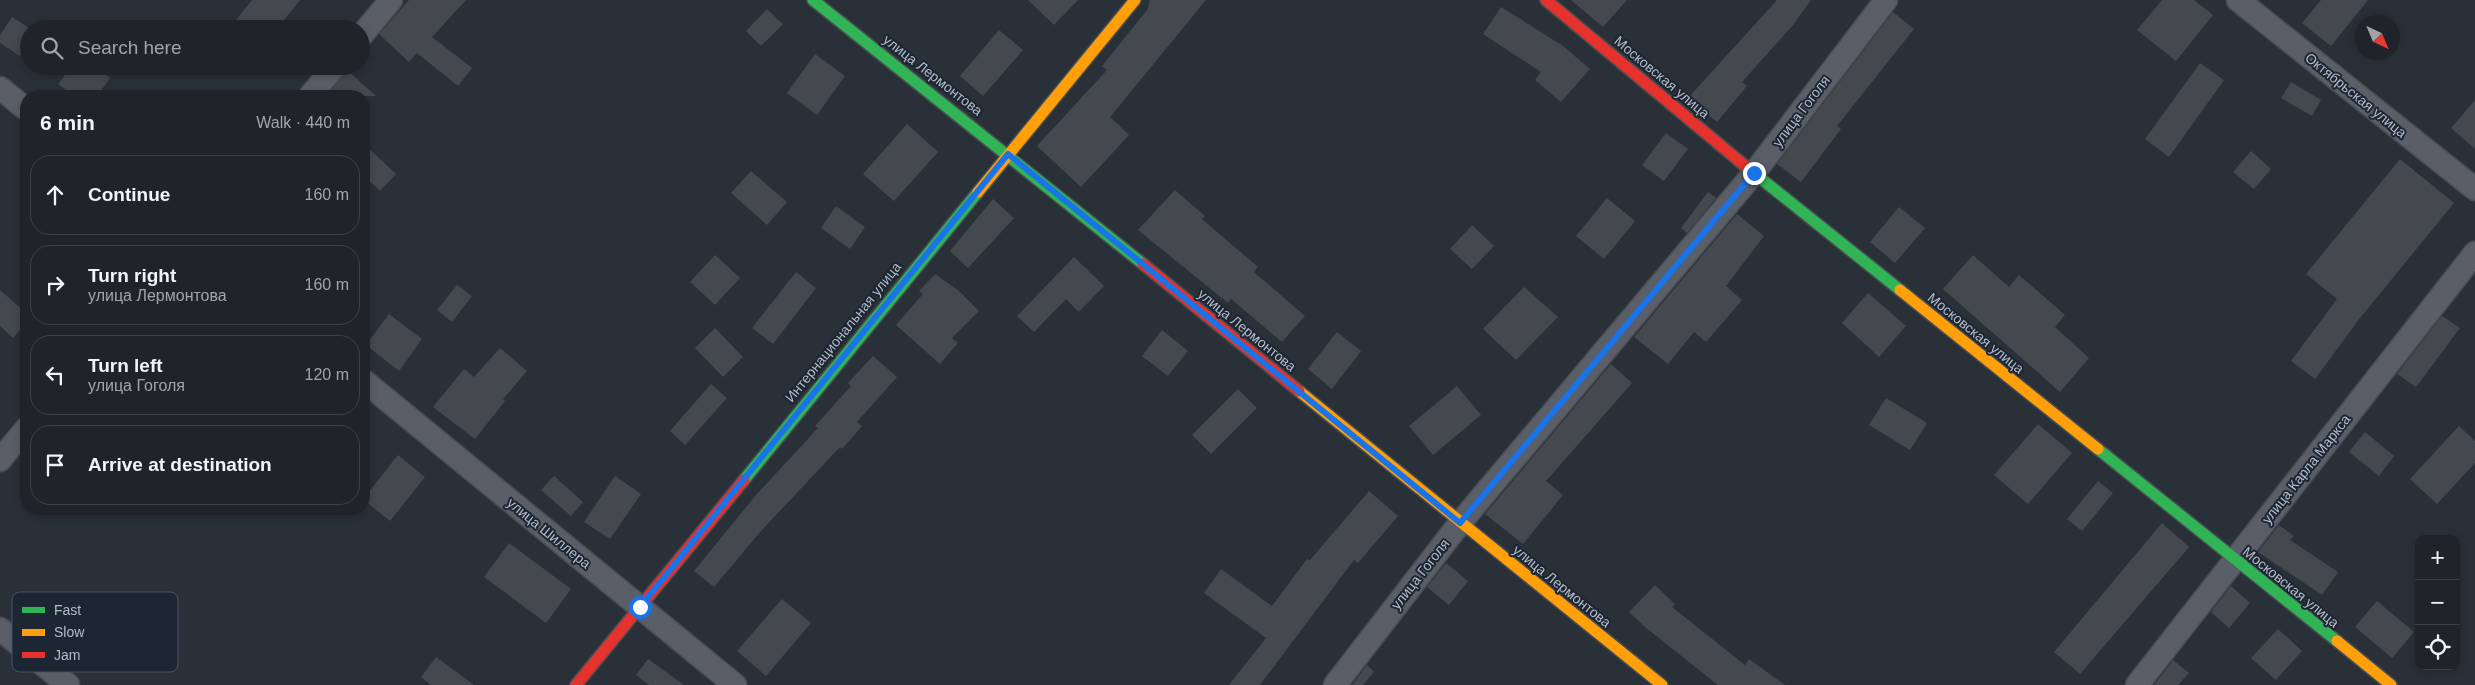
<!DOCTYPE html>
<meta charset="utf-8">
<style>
:root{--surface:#20242a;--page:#2d3036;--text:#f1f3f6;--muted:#a2a4a8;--line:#3d4147}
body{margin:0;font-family:Helvetica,sans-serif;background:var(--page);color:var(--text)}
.controls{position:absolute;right:15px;bottom:15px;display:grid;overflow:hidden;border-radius:10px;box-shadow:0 2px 8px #0003}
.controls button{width:45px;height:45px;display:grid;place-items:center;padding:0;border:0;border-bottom:1px solid var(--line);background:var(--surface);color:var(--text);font:25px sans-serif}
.compass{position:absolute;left:2355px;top:15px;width:45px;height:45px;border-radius:50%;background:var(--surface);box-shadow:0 2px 8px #0003;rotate:136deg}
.stop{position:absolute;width:15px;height:15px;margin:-11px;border:4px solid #1a73e8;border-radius:50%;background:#fff}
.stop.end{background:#1a73e8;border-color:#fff;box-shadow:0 1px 5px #0008}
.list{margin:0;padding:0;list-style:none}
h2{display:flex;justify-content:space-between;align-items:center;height:65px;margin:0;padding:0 20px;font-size:21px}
h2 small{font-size:16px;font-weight:400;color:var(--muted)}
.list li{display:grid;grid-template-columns:32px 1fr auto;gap:15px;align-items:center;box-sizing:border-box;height:80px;margin:0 10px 10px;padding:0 10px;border:1px solid var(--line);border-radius:20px}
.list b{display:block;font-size:19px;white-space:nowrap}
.list p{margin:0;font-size:16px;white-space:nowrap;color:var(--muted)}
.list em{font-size:16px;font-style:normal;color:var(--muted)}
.icon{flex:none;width:28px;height:28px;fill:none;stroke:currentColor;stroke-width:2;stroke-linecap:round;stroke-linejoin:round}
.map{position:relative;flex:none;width:2475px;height:685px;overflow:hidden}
.search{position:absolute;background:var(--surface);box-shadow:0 2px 8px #0003;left:20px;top:20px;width:350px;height:55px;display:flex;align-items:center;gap:12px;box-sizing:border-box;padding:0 18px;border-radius:28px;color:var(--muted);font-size:19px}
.panel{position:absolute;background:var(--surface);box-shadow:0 2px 8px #0003;left:20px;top:90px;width:350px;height:425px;border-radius:20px}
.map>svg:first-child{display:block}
.building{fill:#444950}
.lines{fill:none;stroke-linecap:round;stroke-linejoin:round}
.street-casing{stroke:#484c53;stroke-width:25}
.fast-casing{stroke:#484c53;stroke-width:14}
.slow-casing{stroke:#484c53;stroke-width:14}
.jam-casing{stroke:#484c53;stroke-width:14}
.street{stroke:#5a5e66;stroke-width:22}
.fast{stroke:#30b455;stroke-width:11}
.slow{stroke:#ff9f0a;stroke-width:11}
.jam{stroke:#e5322d;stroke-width:11}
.route{stroke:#1a73e8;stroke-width:6}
.labels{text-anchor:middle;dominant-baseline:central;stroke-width:4;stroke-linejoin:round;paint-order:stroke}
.street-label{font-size:14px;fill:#b4bcc9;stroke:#1d2633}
.key{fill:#1d2633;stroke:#4a5360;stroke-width:1}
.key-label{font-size:14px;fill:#b4bcc9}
</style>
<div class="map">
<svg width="2475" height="685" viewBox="0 0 2475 685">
<rect width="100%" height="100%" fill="#2a3038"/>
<g class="building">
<polygon points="252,0 300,0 277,29 229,29"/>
<polygon points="409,0 466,0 432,37 472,68 458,86 417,53 409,62 379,34"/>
<polygon points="1028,0 1078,0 1054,25"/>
<polygon points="1150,0 1206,0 1110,117 1129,135 1081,187 1037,146 1107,70 1102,66 1147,10"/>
<polygon points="1571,0 1627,0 1603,27"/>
<polygon points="1777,0 1811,0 1793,25 1742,82 1747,86 1717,122 1688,98"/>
<polygon points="2162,0 2194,0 2213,15 2176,61 2137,30"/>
<polygon points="2321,0 2368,0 2331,46 2302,23"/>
<polygon points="1501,7 1563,46 1590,69 1561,102 1535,80 1541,72 1483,34"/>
<polygon points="767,9 783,24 761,46 746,31"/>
<polygon points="1893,12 1914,29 1837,126 1841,129 1801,182 1777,164"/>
<polygon points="12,17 29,28 29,44 20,56 0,43 0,35"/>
<polygon points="999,30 1023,50 983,96 960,76"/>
<polygon points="815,54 845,76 817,115 787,93"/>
<polygon points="2200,63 2224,80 2169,157 2145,139"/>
<polygon points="72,66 95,66 110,78 97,96 74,96 58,84"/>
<polygon points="347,70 376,96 327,96"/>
<polygon points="2291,82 2321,100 2312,116 2281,98"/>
<polygon points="2475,100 2475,149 2451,128"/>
<polygon points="907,124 938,152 894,201 863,174"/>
<polygon points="1666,133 1688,149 1664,181 1642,165"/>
<polygon points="364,144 396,174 380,191 364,176"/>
<polygon points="2251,151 2271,169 2254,189 2233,172"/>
<polygon points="2400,159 2454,203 2360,318 2315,379 2291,361 2337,299 2306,274"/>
<polygon points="751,171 787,202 767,225 731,193"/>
<polygon points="1175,190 1205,216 1202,219 1258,267 1254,272 1305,316 1282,342 1231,299 1228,303 1138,230"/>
<polygon points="1708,192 1716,198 1687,233 1681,228"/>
<polygon points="1607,198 1635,221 1604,259 1576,236"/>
<polygon points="993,199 1014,218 968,268 950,251"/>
<polygon points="836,206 865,227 850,249 821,228"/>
<polygon points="1899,207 1925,228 1895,263 1870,242"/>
<polygon points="1737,214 1764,236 1726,286 1742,300 1706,342 1694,332 1668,364 1634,337"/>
<polygon points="1472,225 1494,246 1472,269 1450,249"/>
<polygon points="715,255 740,278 715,305 690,282"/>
<polygon points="1973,255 2009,287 2019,275 2065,315 2055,327 2089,358 2060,392 1943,289"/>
<polygon points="1074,257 1104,286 1079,312 1066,299 1034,332 1017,316"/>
<polygon points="796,272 816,288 773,344 752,328"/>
<polygon points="935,274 959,291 979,311 952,338 958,343 940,364 896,325 923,294 919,291"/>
<polygon points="457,285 472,296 452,322 437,310"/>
<polygon points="1524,287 1558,317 1516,360 1483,329"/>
<polygon points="0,290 26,313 26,323 13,338 0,326"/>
<polygon points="1868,293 1906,326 1879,357 1842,323"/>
<polygon points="389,314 422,339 399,371 366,345"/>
<polygon points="2442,316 2460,328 2416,387 2397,374"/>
<polygon points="715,328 743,357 723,377 695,348"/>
<polygon points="1162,330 1188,351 1168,376 1142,356"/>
<polygon points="1337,332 1361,351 1332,389 1308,369"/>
<polygon points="500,348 527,371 503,399 505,401 475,439 433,407 464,369 474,377"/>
<polygon points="873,356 897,377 857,422 862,426 842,449 840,447 761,531 714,587 694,571 756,495 818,428 815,426 851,386 848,383"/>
<polygon points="1611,364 1632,383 1546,481 1563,495 1523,544 1485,514"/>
<polygon points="711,384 727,398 685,445 670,431"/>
<polygon points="1457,386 1481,415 1433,455 1409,426"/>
<polygon points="1238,389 1257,408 1211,454 1192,435"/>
<polygon points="1886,398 1927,423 1910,450 1869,425"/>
<polygon points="2038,424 2072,453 2028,504 1994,475"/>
<polygon points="2459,426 2475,441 2475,463 2437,504 2410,479"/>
<polygon points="2365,432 2394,456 2379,476 2349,452"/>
<polygon points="398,455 425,477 390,521 364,500 364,498"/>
<polygon points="554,476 583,502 571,516 541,490"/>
<polygon points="615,476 641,494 610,539 584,522"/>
<polygon points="2098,481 2113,493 2082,531 2067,519"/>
<polygon points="1369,491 1398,516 1358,563 1354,560 1260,685 1229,685 1266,638 1204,593 1221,569 1272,606 1307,559 1310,560"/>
<polygon points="2162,523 2189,547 2080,674 2054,652"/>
<polygon points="2279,525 2294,536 2290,540 2338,572 2322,595 2258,552"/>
<polygon points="509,543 571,589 546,623 484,577"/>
<polygon points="1446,563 1468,581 1449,605 1427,587"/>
<polygon points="1655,585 1675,604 1672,607 1745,665 1749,659 1785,685 1718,685 1645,627 1629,612"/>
<polygon points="2231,586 2250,603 2229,628 2211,612"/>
<polygon points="782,599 811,623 766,676 737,651"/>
<polygon points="2377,601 2414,632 2392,658 2355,627"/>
<polygon points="2278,629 2302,651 2276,680 2251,658"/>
<polygon points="436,657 474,685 431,685 421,677"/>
<polygon points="648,659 684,685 649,685 636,675"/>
<polygon points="2173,660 2189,673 2178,685 2154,685"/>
<polygon points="1367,665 1374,672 1363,685 1352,685"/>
</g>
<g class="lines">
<defs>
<g id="street">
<polyline points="2238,0 2475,189"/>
<polyline points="361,36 391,0"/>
<polyline points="0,88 26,109"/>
<polyline points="310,96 335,66"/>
<polyline points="364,381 735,685"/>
<polyline points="0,460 26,429"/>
<polyline points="0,629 68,685"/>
<polyline points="1335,685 1460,523 1754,173 1886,0"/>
<polyline points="2137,685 2475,253"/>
</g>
<g id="fast">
<polyline points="813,0 1143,264"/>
<polyline points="1744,165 1900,290"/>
<polyline points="2098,449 2337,641"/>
<polyline points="744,480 978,192"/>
</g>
<g id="slow">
<polyline points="978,192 1135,0"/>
<polyline points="1900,290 2098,449"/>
<polyline points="1299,391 1662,685"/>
<polyline points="2337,641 2391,685"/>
</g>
<g id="jam">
<polyline points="1546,0 1744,165"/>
<polyline points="1143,264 1299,391"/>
<polyline points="576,685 744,480"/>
</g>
</defs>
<use href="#street" class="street-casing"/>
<use href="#fast" class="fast-casing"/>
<use href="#slow" class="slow-casing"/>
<use href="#jam" class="jam-casing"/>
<use href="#street" class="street"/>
<use href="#fast" class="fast"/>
<use href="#slow" class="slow"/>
<use href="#jam" class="jam"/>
</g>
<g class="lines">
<polyline class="route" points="640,607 1008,154 1460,523 1754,173"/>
</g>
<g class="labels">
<g class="street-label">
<text transform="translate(933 75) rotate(38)">улица Лермонтова</text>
<text transform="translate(1662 77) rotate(40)">Московская улица</text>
<text transform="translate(2356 95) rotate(39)">Октябрьская улица</text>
<text transform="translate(1801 111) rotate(-53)">улица Гоголя</text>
<text transform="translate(1247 330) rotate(39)">улица Лермонтова</text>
<text transform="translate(843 332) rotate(-51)">Интернациональная улица</text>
<text transform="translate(1976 333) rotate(39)">Московская улица</text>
<text transform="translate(2306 469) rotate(-52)">улица Карла Маркса</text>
<text transform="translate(549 533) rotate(39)">улица Шиллера</text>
<text transform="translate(1420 574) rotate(-52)">улица Гоголя</text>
<text transform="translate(1562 586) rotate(39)">улица Лермонтова</text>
<text transform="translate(2291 587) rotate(39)">Московская улица</text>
</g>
</g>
<rect x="12" y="592" width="166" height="80" rx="8" class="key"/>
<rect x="22" y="607" width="23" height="6" fill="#30b455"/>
<rect x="22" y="629" width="23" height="7" fill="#ff9f0a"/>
<rect x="22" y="652" width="23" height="6" fill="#e5322d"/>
<g class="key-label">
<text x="54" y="615">Fast</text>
<text x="54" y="637">Slow</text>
<text x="54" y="660">Jam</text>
</g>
</svg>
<div class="controls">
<button>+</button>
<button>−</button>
<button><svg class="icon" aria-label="locate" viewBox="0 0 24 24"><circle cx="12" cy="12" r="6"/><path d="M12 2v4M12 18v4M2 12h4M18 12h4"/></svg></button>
</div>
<svg class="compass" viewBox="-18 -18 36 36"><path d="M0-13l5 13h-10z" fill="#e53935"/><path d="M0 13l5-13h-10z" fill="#a2a4a8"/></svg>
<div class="stop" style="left:640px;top:607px"></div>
<div class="stop end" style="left:1754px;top:173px"></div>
<div class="search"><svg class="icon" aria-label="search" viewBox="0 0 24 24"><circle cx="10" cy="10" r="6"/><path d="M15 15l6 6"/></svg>Search here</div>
<section class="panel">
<h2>6 min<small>Walk · 440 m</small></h2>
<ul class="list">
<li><svg class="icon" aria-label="ahead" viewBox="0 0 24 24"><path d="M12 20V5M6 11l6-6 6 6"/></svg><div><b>Continue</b></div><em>160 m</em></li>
<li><svg class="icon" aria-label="right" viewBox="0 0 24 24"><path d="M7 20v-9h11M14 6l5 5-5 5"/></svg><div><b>Turn right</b><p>улица Лермонтова</p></div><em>160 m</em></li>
<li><svg class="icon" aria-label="left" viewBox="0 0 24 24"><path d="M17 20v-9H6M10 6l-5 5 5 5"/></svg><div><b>Turn left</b><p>улица Гоголя</p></div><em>120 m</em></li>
<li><svg class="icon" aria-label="arrive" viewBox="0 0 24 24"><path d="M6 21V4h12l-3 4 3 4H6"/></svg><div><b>Arrive at destination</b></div></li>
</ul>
</section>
</div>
